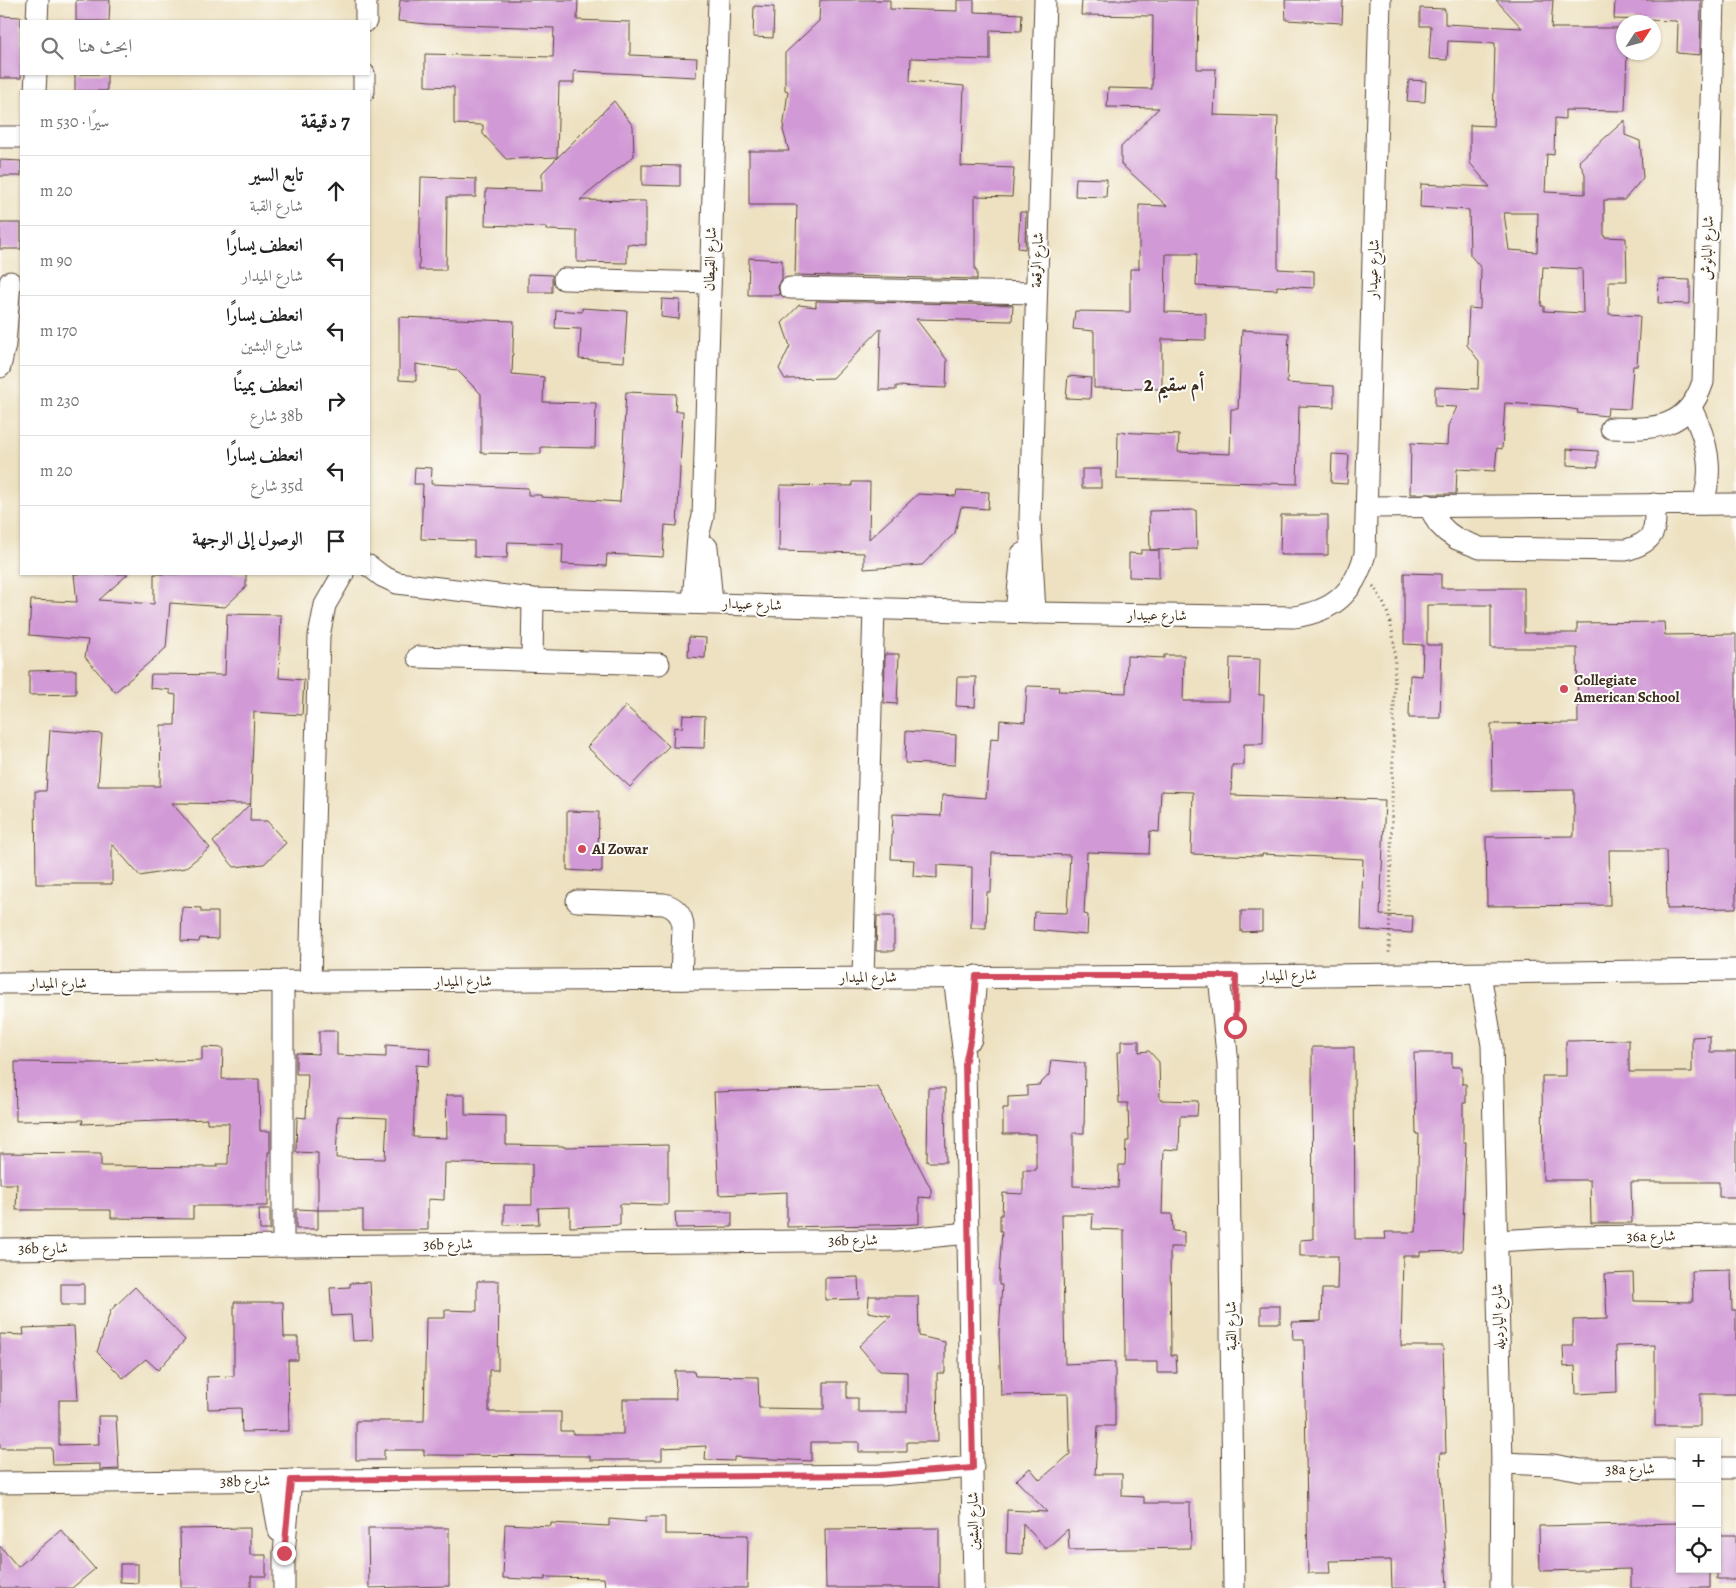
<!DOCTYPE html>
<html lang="ar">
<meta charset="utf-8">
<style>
:root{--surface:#fff;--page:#f2f2f2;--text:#222;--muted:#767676;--line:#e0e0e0}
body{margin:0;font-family:Alegreya,Amiri,serif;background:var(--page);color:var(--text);direction:rtl}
.controls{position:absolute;right:15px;bottom:15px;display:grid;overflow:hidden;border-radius:0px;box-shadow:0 1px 4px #0004}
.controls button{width:45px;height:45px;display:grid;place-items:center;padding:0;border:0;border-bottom:1px solid var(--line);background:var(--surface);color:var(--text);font:25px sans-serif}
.compass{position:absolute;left:1616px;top:15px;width:45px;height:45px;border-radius:50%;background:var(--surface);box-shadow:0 1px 4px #0004;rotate:54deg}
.stop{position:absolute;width:15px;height:15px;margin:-11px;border:4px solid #d1495b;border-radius:50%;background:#fff}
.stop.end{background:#d1495b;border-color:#fff;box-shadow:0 1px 5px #0008}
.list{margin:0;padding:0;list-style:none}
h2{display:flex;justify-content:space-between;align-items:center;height:65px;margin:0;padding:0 20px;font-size:21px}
h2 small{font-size:16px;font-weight:400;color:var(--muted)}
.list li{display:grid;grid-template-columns:32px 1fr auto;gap:15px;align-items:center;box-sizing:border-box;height:70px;padding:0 20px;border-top:1px solid var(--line)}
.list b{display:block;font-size:19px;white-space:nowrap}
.list p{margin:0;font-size:16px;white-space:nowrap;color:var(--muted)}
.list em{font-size:16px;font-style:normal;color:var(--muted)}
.icon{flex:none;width:28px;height:28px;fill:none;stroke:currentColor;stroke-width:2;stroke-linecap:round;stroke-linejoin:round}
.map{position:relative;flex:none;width:1736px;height:1588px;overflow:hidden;direction:ltr}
.search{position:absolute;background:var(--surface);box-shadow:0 1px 4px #0004;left:20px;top:20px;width:350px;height:55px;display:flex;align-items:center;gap:12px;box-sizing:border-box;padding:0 18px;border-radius:0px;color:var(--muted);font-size:19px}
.panel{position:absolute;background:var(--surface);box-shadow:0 1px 4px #0004;left:20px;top:90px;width:350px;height:485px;border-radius:0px;direction:rtl}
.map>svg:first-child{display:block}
.building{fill:#d19ad6;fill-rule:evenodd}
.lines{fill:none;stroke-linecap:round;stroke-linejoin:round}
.minor-casing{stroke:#564536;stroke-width:23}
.path{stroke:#564536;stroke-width:3;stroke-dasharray:1 4;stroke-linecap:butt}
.minor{stroke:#fff;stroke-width:21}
.route{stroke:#d1495b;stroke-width:6}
.poi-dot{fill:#d1495b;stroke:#fdfcf7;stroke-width:2}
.labels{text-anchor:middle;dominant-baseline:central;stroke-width:4;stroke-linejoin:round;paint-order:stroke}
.street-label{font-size:15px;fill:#3b2a1e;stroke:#fdfcf7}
.poi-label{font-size:15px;font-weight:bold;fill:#3b2a1e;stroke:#fdfcf7;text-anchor:start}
.district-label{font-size:20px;font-weight:bold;fill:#3b2a1e;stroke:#fdfcf7}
</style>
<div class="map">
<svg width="1736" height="1588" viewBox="0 0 1736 1588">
<rect width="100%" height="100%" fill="#fdfcf7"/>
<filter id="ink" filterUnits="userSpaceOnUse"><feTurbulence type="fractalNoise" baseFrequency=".02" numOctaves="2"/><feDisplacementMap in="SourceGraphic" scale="10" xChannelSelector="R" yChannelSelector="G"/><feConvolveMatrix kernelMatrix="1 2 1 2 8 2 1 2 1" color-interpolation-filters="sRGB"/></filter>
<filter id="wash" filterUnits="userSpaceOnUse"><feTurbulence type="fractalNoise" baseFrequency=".0096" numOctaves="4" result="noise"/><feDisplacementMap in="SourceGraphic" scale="20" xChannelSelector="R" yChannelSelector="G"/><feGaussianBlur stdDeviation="1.12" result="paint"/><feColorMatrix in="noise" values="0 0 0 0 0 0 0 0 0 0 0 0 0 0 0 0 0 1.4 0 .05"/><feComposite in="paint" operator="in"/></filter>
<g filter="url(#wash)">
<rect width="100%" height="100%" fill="#ede1c1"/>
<g id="blocks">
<g class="building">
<polygon points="76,0 110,0 109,21 76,21"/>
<polygon points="400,0 578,0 577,20 630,22 630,55 697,58 696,77 574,71 574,83 559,83 557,157 506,159 483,134 483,125 454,124 454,87 425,86 425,54 553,57 554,28 427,24 398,21"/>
<polygon points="820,0 890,0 890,9 957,11 957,0 974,0 974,12 1022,14 1021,31 990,30 990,60 911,58 910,81 964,86 961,166 1014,168 1012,197 975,196 975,271 977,271 977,279 795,275 797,205 749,205 749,151 789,151 783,130 788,91 785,90 785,53 819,21"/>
<polygon points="1082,0 1198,0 1197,69 1216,69 1214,115 1278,117 1276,178 1278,178 1278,269 1314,271 1314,288 1277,286 1277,290 1196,286 1197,254 1166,254 1165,312 1206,313 1206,340 1162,339 1162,389 1094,388 1094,331 1073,329 1075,311 1130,312 1130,269 1139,269 1139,205 1167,206 1121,164 1121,147 1159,108 1107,107 1108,88 1152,89 1153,16 1081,15"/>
<polygon points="1285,0 1343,0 1342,23 1286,20"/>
<path d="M1496 0H1553L1551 28H1624V52H1627L1625 111 1565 110V119L1555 118 1554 155 1547 154 1545 192 1585 194V174L1579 161 1625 120V135L1640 141 1643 178 1624 200H1604V237L1626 238 1627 281H1609V314L1640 316 1637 366H1633L1630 409 1608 408 1607 416 1577 413 1578 410 1554 406 1505 403 1502 449 1497 448 1495 471 1457 469 1456 494H1410L1411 443 1447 445 1448 426 1457 407 1435 406V387L1478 389 1479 361 1467 345 1469 308 1480 309 1481 268 1470 255 1469 210 1420 207 1421 184 1490 187 1470 163V125L1493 126 1495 43 1448 41 1447 60 1429 59 1431 26H1420V8L1445 9V24L1522 28ZM1504 213H1538L1537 252 1509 250ZM1543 267 1582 269 1583 313 1544 311V306H1541Z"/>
<polygon points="1615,0 1701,0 1700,55 1677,53 1678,24 1676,21 1614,19"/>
<polygon points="754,6 774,7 773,38 753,37"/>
<polygon points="0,16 21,17 21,78 0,78"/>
<rect x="75" y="74" width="32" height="17"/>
<polygon points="1409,80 1426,81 1425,102 1407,101"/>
<polygon points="614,101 633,126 634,156 580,200 646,201 646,245 627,244 627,263 577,262 577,231 546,230 546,227 485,225 486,189 542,191 542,173"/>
<polygon points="0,160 21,161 21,176 0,176"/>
<polygon points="642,165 680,166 680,186 642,185"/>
<polygon points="421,177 476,179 476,197 447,197 446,270 419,270"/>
<polygon points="1076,178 1107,179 1106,197 1075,196"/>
<polygon points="1020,212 1026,212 1025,249 1018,248"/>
<rect x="0" y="223" width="21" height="26"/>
<polygon points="749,258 782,260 782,279 778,287 780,295 748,295"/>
<polygon points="528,274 552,275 552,292 528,292"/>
<polygon points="1659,279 1690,280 1690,304 1658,303"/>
<polygon points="662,299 680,300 679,319 661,317"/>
<polygon points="816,301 1013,305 1012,321 916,319 947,360 946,388 896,386 896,390 879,390 881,328 833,378 785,379 779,369 790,346 782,323 799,305 816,307"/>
<polygon points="582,308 627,311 624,362 579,359 581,329 555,328 556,310 582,312"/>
<polygon points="399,317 514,321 512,374 544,377 543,402 596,403 595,448 541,447 541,454 481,453 481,394 457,370 416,364 416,381 399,380"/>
<polygon points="1242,330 1289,333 1287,383 1334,386 1334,407 1299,406 1297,484 1117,479 1118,432 1179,435 1178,452 1230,454 1231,409 1238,409"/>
<polygon points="1068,376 1091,378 1090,399 1066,398"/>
<polygon points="626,392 676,394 675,411 683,411 677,526 665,525 663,557 607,554 606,566 562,564 563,544 508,542 507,558 495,558 474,557 474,541 421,539 423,484 414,484 415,467 432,468 431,484 528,488 528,495 541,495 541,497 620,502"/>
<polygon points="1567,449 1598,451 1598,467 1567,465"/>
<polygon points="1332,454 1349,455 1347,484 1331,483"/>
<rect x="1082" y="469" width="19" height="19"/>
<polygon points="852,482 870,482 869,539 918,494 956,496 957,490 989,492 988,509 961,507 955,533 922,565 864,569 864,553 779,551 780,485 852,486"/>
<polygon points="1196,510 1197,549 1150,550 1149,511"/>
<polygon points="1281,515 1328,515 1328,555 1280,555"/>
<polygon points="1141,550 1159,550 1159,578 1129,577 1129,553 1141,554"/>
<polygon points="1404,573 1441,574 1441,588 1524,588 1524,633 1577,633 1577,623 1664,622 1665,635 1736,634 1736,908 1667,909 1666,850 1609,850 1610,905 1487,906 1486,837 1574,836 1574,790 1492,791 1491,724 1578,723 1577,648 1491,648 1491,605 1427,605 1427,645 1442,645 1440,718 1409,718 1410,675 1422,676 1423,645 1404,644"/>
<polygon points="74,574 128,574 99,600 154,604 154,574 246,574 246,587 225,607 170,603 166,648 115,692 85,657 88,640 29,635 31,600 77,602"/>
<polygon points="227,614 281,615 279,678 304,680 302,715 254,712 250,821 267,821 286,843 264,864 234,867 213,842 250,804 172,803 210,848 185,868 140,876 112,844 112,884 36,884 35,791 46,791 50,730 102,734 98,786 160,786 161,725 175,725 176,695 170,694 170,690 150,688 151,674 225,675"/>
<polygon points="689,637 706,638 705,658 688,657"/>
<polygon points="885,654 899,654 897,704 884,703"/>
<polygon points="1164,655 1184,655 1183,701 1229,701 1230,658 1260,659 1259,695 1264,695 1263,744 1244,744 1244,765 1232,765 1231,795 1385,800 1380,915 1413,916 1412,933 1361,930 1363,859 1262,854 1262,856 1191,854 1193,792 1161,791 1159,832 1150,831 1149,854 1087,852 1084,914 1088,915 1087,935 1033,930 1034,912 1067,913 1070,855 992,853 991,892 987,892 986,928 971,928 972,867 937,865 937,878 913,876 914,860 891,859 893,814 941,816 942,795 986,798 991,738 999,739 1000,720 1025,722 1027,686 1059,687 1058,691 1126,693 1127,656 1164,658"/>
<polygon points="65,670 76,670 76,694 29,695 29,671"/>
<polygon points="957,677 976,677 975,707 956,706"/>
<polygon points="626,706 669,746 630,787 587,747"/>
<polygon points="683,715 705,716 704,748 673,747 674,727 682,728"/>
<polygon points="906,731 956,735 955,765 905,763"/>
<polygon points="567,811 599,812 598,853 602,853 602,872 567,870"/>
<polygon points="182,907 201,908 201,912 218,912 218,939 200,938 199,942 181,941"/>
<polygon points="1241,911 1262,911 1262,931 1241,932"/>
<polygon points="877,916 894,916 894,951 876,951"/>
<path d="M319 1031H337V1055L386 1057V1045L430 1048 429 1066 416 1065 413 1137 447 1138 446 1095H465V1115L506 1116V1145L563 1146V1147L668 1145V1205L620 1204V1225L570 1227V1207L538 1208 539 1224 504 1225V1205H532V1164L445 1163 444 1200 428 1199V1230H363V1210H318V1153L296 1152 297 1117 306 1118 308 1074H296V1053L319 1054ZM338 1116 387 1118 385 1159 336 1158Z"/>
<polygon points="1710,1036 1710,1052 1736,1052 1736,1197 1719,1197 1719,1182 1631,1182 1632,1223 1591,1223 1590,1180 1543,1180 1542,1076 1566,1076 1566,1041 1629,1040 1629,1072 1692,1072 1692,1037"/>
<polygon points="1121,1041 1139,1041 1139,1052 1149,1051 1159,1062 1160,1100 1198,1101 1197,1116 1180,1116 1179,1150 1164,1149 1162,1214 1172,1214 1173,1231 1184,1232 1184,1247 1170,1247 1171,1355 1176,1355 1177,1373 1157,1373 1157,1362 1125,1362 1124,1230 1092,1229 1093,1214 1062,1214 1065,1364 1115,1362 1115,1426 1098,1426 1095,1474 1122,1474 1122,1496 1144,1497 1144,1503 1190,1503 1191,1548 1069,1550 1068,1529 1046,1549 1023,1523 1022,1554 1006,1553 1007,1510 1047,1512 1016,1480 1030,1468 1040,1480 1070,1454 1068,1394 1001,1395 999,1334 1002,1285 999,1285 999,1277 1002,1231 1000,1231 1000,1215 1002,1215 1003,1193 1023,1194 1023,1170 1036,1170 1036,1134 1003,1134 1003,1108 1008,1108 1008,1097 1027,1096 1027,1086 1039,1085 1049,1075 1051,1060 1085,1063 1084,1133 1073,1133 1073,1186 1118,1188 1119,1165 1125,1165 1126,1141 1129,1141 1128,1103 1119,1103 1117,1052 1121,1052"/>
<polygon points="202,1047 223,1048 222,1079 259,1079 260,1131 270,1131 270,1152 268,1152 268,1206 193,1206 193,1219 111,1218 111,1210 16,1210 17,1184 0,1184 0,1153 101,1154 101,1166 217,1167 217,1164 228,1164 229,1123 207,1123 207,1119 82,1124 83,1120 16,1121 15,1062 100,1063 202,1060"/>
<polygon points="1312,1047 1354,1047 1355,1239 1386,1239 1385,1232 1416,1232 1419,1134 1416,1134 1414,1053 1452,1053 1452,1067 1462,1067 1462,1084 1466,1084 1466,1103 1463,1103 1463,1142 1466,1142 1462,1251 1420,1252 1420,1256 1403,1256 1401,1346 1443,1346 1446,1453 1440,1453 1447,1588 1392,1588 1391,1560 1329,1561 1330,1573 1308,1573 1304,1340 1293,1340 1292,1322 1321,1321 1322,1289 1337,1289 1338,1256 1300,1256 1300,1240 1313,1239"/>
<polygon points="878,1087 931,1189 931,1198 919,1197 919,1224 787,1227 787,1192 719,1195 714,1092"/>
<polygon points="928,1088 945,1088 946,1162 927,1162"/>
<polygon points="259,1209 270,1209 270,1230 260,1230"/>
<polygon points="296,1209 318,1210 318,1229 296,1229"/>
<polygon points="675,1212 732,1212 732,1227 676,1228"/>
<polygon points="1731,1270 1732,1310 1736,1310 1736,1394 1700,1394 1700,1426 1655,1426 1655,1345 1616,1346 1617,1392 1576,1394 1575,1366 1564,1367 1563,1346 1573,1346 1573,1320 1607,1319 1605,1274 1633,1273 1634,1301 1693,1302 1692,1271"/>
<polygon points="858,1277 859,1299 825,1300 825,1278"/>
<polygon points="477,1281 499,1281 498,1370 489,1370 489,1412 561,1412 561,1431 573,1431 573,1434 623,1434 623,1399 676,1399 675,1371 694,1371 695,1376 758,1377 759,1408 824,1409 824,1382 847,1382 847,1398 858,1398 858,1412 907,1412 907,1372 880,1371 859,1346 891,1316 868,1312 869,1296 918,1296 919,1336 945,1342 945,1373 937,1373 938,1442 907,1442 907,1452 859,1452 859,1442 811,1442 811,1461 734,1457 734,1461 705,1460 706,1446 662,1448 662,1460 590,1460 590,1456 424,1455 424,1450 384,1450 384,1460 356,1460 356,1421 424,1421 426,1318 445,1318 445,1310 477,1311"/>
<polygon points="370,1282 373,1340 353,1341 351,1315 332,1316 330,1288 350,1287 350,1283"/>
<rect x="61" y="1284" width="23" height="21"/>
<polygon points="135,1287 185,1340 158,1370 146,1359 123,1378 97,1352 111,1310"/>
<polygon points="234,1302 283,1302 284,1337 298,1337 298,1360 288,1360 289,1431 242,1432 241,1408 208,1409 207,1377 234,1376"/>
<rect x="1261" y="1306" width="19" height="17"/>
<polygon points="74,1326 78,1400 59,1400 59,1445 99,1444 98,1416 116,1416 119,1469 100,1470 100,1464 53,1465 52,1448 0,1448 0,1334 24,1335 23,1328"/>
<polygon points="646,1517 665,1517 665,1534 748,1535 747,1588 605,1588 604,1578 545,1577 545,1580 503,1578 505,1524 551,1526 551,1523 609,1526 609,1519 646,1522"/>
<polygon points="1679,1523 1680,1569 1710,1569 1710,1588 1631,1588 1631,1569 1540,1571 1539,1526"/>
<polygon points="250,1528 250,1555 266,1555 266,1576 251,1576 251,1588 181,1588 180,1529"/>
<polygon points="368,1528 449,1528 449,1586 369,1588"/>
<polygon points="939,1528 939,1588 826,1588 825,1529"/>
<polygon points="61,1530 95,1569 72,1588 0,1588 0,1546 18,1567"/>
<rect x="1717" y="1535" width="19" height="44"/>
<polygon points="120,1564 138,1564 138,1583 120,1582"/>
</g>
</g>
</g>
<g filter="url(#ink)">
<use href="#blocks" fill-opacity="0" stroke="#564536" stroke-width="1"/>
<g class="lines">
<defs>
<g id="minor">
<polyline points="37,21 38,0"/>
<polyline points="366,21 366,0"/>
<polyline points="35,91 36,74"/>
<polyline points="364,91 364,74"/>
<polyline points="0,137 21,137"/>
<polyline points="564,279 710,283"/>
<polyline points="790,288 1036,293"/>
<polyline points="0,367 5,345 10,282"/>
<path d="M1691 408C1707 440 1715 470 1702 504"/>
<path d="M1611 428C1654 429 1687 430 1703 382L1714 0"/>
<path d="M1428 505 1438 523 1447 532 1457 539 1480 548 1626 550C1654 542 1657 532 1654 504"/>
<polyline points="1367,507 1736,504"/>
<polyline points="707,547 712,603"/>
<path d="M369 566 382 576 397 583 533 599 1035 613 1294 617C1334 611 1354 593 1365 554L1380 0"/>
<polyline points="693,602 698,536 703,517 719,0"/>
<polyline points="1016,612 1022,554"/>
<polyline points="1035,613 1030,520 1045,0"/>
<polyline points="418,657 659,664"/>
<polyline points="532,660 533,599"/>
<path d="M577 901 664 904C675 907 682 914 683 926L681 979"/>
<polyline points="1480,974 1492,1045 1502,1463 1501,1588"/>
<polyline points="1219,976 1228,1064 1234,1588"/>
<polyline points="863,977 874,609"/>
<polyline points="954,977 965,1064 974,1588"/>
<polyline points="283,981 283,1246"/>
<polyline points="310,982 319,636 325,605 343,574"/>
<polyline points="0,983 1236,976 1736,970"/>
<polyline points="971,1039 976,976"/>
<polyline points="1496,1241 1567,1237 1736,1235"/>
<polyline points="0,1249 897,1240 968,1233"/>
<polyline points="1502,1463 1553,1465 1581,1470 1680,1469"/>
<polyline points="1717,1468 1736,1468"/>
<polyline points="270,1481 279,1531"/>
<polyline points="0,1483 880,1475 973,1467"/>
<polyline points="284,1588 284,1553 291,1480"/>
</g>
</defs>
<use href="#minor" class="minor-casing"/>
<path class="path" d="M1373 586C1388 606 1393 628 1395 653L1389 955"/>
<use href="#minor" class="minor"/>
</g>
</g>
<g class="lines" filter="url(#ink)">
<polyline class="route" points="284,1553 291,1480 880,1475 973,1468 965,1064 971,1036 976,976 1236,976 1235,1027"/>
</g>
<g class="poi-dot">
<circle cx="1564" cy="689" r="5"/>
<circle cx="582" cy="849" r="5"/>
</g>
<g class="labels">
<g class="street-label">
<text transform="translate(1707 248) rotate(-88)">شارع البانوش</text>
<text transform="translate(710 259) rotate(-88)">شارع القيطان</text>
<text transform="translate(1037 260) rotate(-88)">شارع الرقعة</text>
<text transform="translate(1373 269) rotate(-88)">شارع عبيدار</text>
<text transform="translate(752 604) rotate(2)">شارع عبيدار</text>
<text transform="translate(1157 615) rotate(1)">شارع عبيدار</text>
<text transform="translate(1288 975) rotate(-1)">شارع الميدار</text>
<text x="868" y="977">شارع الميدار</text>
<text x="463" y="981">شارع الميدار</text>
<text x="58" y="983">شارع الميدار</text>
<text transform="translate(1651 1236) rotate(-1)">36a شارع</text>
<text transform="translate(853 1240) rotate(-1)">36b شارع</text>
<text transform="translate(448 1244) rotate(-1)">36b شارع</text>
<text transform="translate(43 1248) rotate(-1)">36b شارع</text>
<text transform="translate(1498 1317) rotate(-92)">شارع اليارديله</text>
<text transform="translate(1231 1326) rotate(-91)">شارع القبة</text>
<text transform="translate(1630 1469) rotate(-1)">38a شارع</text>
<text transform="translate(245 1481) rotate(-1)">38b شارع</text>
<text transform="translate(973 1521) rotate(-91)">شارع البشين</text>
</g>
<g class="poi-label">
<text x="1574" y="680">Collegiate<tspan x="1574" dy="17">American School</tspan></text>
<text x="592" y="849">Al Zowar</text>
</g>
<g class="district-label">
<text x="1174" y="384">أم سقيم 2</text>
</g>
</g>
</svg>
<div class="controls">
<button>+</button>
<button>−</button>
<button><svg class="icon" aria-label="locate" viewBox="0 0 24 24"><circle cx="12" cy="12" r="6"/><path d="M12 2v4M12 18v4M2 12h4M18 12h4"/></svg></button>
</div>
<svg class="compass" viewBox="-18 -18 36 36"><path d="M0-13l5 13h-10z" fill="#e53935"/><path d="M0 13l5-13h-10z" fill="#767676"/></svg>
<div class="stop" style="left:1235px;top:1027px"></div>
<div class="stop end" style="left:284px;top:1553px"></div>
<div class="search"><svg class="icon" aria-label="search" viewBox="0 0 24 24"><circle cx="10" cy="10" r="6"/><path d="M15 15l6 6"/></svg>ابحث هنا</div>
<section class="panel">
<h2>7 دقيقة<small>سيرًا · 530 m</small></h2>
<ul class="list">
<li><svg class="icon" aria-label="ahead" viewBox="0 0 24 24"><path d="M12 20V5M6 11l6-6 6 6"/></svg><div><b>تابع السير</b><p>شارع القبة</p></div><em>20 m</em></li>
<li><svg class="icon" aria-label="left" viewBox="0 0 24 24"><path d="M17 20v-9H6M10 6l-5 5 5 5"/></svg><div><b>انعطف يسارًا</b><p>شارع الميدار</p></div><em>90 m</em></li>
<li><svg class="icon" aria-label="left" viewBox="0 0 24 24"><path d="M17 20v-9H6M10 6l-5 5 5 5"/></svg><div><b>انعطف يسارًا</b><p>شارع البشين</p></div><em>170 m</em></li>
<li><svg class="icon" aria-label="right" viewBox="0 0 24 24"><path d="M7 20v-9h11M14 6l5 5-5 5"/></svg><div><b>انعطف يمينًا</b><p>38b شارع</p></div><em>230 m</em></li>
<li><svg class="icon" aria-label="left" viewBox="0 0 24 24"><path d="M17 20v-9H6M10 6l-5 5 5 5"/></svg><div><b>انعطف يسارًا</b><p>35d شارع</p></div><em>20 m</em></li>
<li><svg class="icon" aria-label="arrive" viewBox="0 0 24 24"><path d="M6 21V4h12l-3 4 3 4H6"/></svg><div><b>الوصول إلى الوجهة</b></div></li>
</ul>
</section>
</div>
